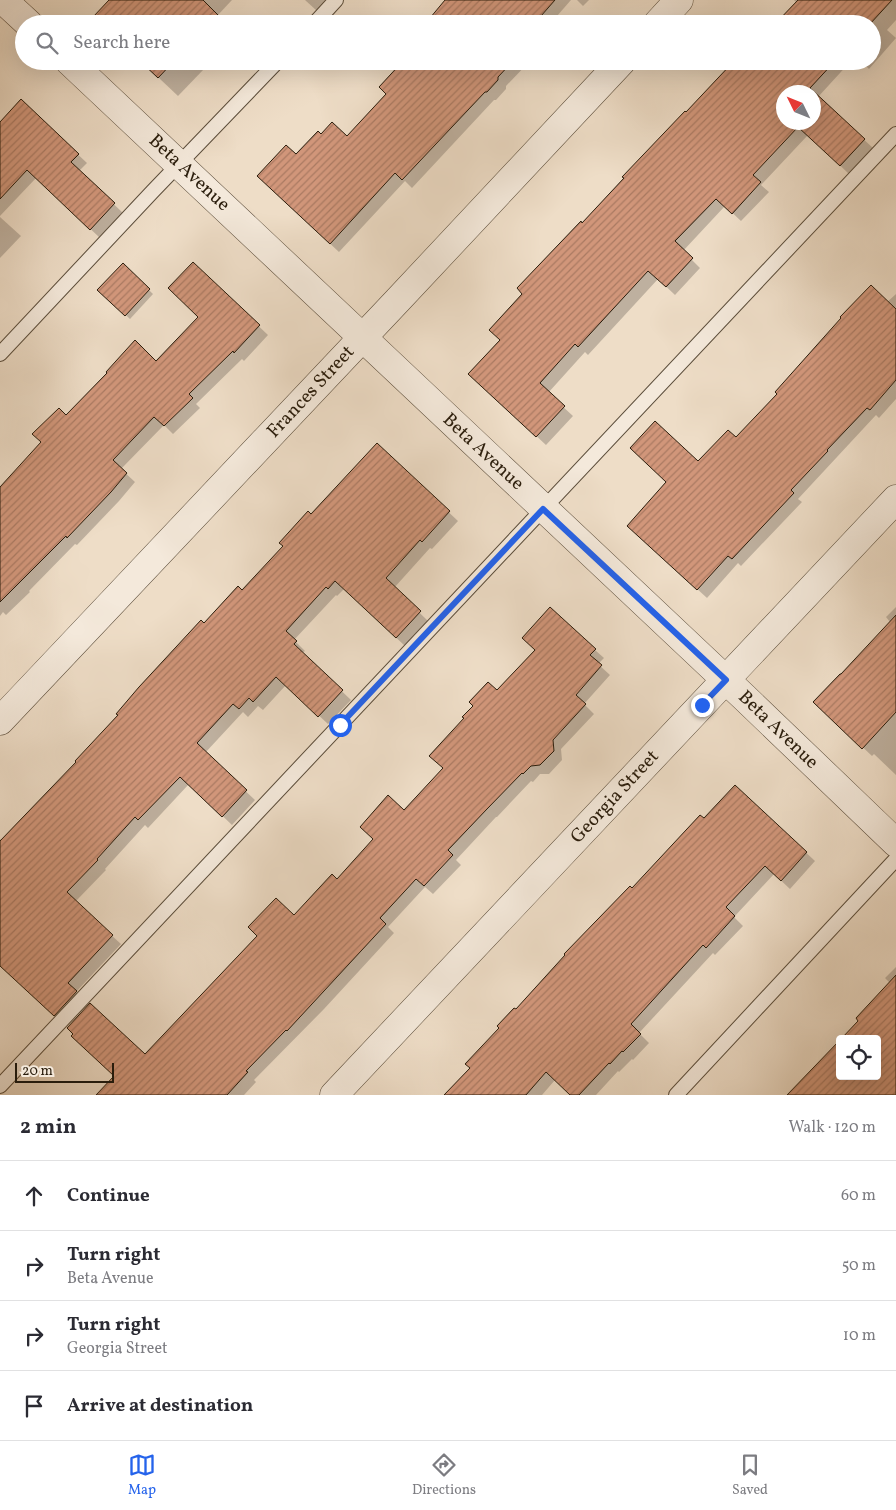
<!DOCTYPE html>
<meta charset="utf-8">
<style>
:root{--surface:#fff;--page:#f2f2f3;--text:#2b2b33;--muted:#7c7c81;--line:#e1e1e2;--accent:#2563eb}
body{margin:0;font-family:Vollkorn,serif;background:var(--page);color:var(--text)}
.controls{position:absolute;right:15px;bottom:15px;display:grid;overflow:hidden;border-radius:5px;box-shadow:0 5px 20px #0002}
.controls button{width:45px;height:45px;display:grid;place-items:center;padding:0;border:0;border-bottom:1px solid var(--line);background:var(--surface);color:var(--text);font:25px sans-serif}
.compass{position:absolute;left:776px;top:85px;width:45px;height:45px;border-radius:50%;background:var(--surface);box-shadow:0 5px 20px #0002;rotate:313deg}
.scale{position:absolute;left:15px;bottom:12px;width:99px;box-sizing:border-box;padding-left:5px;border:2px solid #2a1d0c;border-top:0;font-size:14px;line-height:18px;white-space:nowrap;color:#2a1d0c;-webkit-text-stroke:4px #f4e9db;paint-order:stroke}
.stop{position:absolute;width:15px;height:15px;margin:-11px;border:4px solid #2563eb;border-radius:50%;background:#fff}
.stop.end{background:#2563eb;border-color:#fff;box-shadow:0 1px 5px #0008}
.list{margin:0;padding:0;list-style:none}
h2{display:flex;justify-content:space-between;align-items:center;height:65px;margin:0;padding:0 20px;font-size:21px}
h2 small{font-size:16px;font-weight:400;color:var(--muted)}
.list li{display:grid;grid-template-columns:32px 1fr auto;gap:15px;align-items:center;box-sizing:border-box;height:70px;padding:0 20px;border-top:1px solid var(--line)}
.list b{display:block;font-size:19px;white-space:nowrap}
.list p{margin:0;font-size:16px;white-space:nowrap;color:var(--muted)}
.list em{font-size:16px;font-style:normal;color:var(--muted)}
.icon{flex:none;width:28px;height:28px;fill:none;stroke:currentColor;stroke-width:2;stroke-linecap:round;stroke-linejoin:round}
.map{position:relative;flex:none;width:896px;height:1095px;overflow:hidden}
.search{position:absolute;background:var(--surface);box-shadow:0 5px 20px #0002;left:15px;right:15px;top:15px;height:55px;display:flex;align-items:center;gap:12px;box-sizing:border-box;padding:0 18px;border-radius:28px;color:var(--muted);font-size:19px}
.sheet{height:345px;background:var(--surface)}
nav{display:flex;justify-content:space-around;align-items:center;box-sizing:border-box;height:70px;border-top:1px solid var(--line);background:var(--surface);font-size:14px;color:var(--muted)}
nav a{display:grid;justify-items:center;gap:2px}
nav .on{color:var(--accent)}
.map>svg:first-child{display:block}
.shadow{fill:#0003;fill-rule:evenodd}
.building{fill:url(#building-hatch);stroke:#2a1d0c;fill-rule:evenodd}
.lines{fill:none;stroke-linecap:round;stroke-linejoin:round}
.lane-casing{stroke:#5b4d3b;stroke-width:16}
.street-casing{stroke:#5b4d3b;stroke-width:29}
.lane{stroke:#f4e9db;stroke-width:14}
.street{stroke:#f4e9db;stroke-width:28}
.route{stroke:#2563eb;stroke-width:6}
.labels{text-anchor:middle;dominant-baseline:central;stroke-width:4;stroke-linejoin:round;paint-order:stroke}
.street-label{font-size:19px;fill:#2a1d0c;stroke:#f4e9db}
</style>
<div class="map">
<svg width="896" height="1095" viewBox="0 0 896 1095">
<defs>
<pattern id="building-hatch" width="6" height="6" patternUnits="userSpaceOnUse" patternTransform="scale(1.25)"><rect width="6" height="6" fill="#d1967a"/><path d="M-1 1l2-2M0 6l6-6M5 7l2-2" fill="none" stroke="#aa7a62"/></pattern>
</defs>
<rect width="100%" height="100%" fill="#eeddc7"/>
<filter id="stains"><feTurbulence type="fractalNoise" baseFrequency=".004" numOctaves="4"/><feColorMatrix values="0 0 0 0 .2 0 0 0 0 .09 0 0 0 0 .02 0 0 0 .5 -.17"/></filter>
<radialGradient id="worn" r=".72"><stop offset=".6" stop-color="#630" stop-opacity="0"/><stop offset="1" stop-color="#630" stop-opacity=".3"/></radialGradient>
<g class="shadow">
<polygon points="110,0 232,0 217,16 225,24 101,24"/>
<polygon points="305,0 328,0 317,11"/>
<polygon points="448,0 571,0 550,24 473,24"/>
<polygon points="577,0 589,0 583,6"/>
<polygon points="794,0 896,0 896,20 887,30 896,38 869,69 861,61 872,61 872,24 777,24 797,3"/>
<polygon points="141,61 196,61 204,69 178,96"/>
<polygon points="405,61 530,61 506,86 506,89 496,100 494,100 412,188 405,181 339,252 267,185 296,156 321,136 347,137 388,94"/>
<path d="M734 61H851L818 97 873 148 849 174 808 135 761 185 769 192 741 221 725 206 683 251 700 268 675 295 658 279 588 355 585 352 548 393 573 416 546 445 479 383 501 341 582 225ZM784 92H814V122H784Z"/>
<polygon points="21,101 87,163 79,171 123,213 99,237 36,178 0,216 0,123"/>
<polygon points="0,217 21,236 0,258"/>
<polygon points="193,264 268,335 244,361 242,359 196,404 200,408 173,434 164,425 121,469 135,482 119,501 77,545 75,544 29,591 30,592 6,615 3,612 0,616 0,489 67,417 156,363 200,318"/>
<polygon points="123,265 153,294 130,319 99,290"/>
<polygon points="896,294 896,399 879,418 876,415 798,499 802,502 741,566 738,563 707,598 637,534 698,463 736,439"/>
<polygon points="377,445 458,521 432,549 430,548 394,588 428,621 405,646 344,589 337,596 336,595 294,640 305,651 302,653 351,700 328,724 286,685 263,710 258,706 248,717 243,712 205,753 255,800 232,825 189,784 148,828 145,825 105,869 106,870 75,902 121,944 76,992 85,1001 63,1024 0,965 0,839 2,841 37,805 204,624 242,592"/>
<polygon points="896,607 896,775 874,754 872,756 815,702 882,632 881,631 890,622 886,617"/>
<polygon points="595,650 604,658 598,664 610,675 584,704 594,714 561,749 562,760 549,774 540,774 533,782 531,781 497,817 496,817 456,860 461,865 433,894 425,887 388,927 394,933 324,1009 254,1080 256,1082 244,1095 98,1095 145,1056 294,917 337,880 444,769 497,692"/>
<polygon points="735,786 815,861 790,889 774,874 734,917 743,926 715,955 713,953 639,1033 649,1043 633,1060 632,1059 619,1072 618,1071 596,1095 572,1095 555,1080 542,1095 446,1095 471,1068 517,1010 632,890 704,820"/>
<polygon points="896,967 896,1095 789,1095 840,1076 877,1076 877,1039 860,1021 890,983 885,978"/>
</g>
<g class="building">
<polygon points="109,0 203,0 218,15 210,24 100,24 93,17"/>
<polygon points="445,0 555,0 534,24 425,24"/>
<polygon points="798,0 892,0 870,24 775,24"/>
<polygon points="140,61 174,61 158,78"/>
<polygon points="403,61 513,61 498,77 498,80 487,92 485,92 402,180 395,173 330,244 257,176 286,145 296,154 318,131 321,134 332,122 347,136 386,94 379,87"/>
<path d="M734 61H835L810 88 865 139 840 166 798 127 753 175 761 182 732 214 716 199 675 241 693 258 666 287 648 271 578 347 575 344 540 383 565 406 536 437 468 374 500 340 489 330 522 294 517 288 581 221 582 223 624 178 622 177 685 111 686 112ZM784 92H814V122H784Z"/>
<polygon points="21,99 79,154 71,162 115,203 90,230 27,170 0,199 0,122"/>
<polygon points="193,262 260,325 234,353 233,351 189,394 193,398 164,426 154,417 113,460 127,473 111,492 67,538 66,536 0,602 0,487 41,442 32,434 59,408 66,415 107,373 106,372 135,340 156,361 198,317 168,288"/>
<polygon points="123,263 150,289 125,316 97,290"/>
<polygon points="871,285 896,309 896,380 870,410 867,408 827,450 828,451 791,490 794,493 732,559 728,556 697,590 627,526 666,482 630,448 655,421 698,461 728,430 736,437 777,394 775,392 841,318 840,317"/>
<polygon points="377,443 450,511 422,542 420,540 386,578 421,611 396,638 335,581 328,589 326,587 286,631 297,641 294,644 343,690 318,717 276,677 253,702 249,698 239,709 233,704 197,743 247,790 222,817 180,777 138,820 135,817 97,859 98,860 67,892 113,935 68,983 77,991 54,1016 0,966 0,841 76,762 75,761 118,715 116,714 139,687 201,620 204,623 238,586 242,590 283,546 279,543 308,511 311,514"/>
<polygon points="550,607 596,649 590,655 602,665 576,695 586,704 553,740 554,751 540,765 531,766 523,774 522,773 487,809 448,850 453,855 424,886 416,879 380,918 386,924 287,1031 286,1030 246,1071 248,1072 227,1095 96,1095 114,1076 71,1036 73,1034 67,1028 90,1003 145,1054 257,936 248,927 276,898 294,915 332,874 337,879 373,839 360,827 388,795 404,810 443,768 429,756 464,718 462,717 473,706 469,702 488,682 497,690 535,650 522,638"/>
<polygon points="896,615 896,712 862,749 813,702 840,674 841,674"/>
<polygon points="735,785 807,852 781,881 765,866 726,907 735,916 706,948 703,945 631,1024 641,1034 623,1052 622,1051 610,1064 609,1063 579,1095 570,1095 546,1072 526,1095 444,1095 470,1068 465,1064 499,1028 497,1026 514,1008 516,1009 565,955 564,954 630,886 632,888 700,815 704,818"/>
<polygon points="896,975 896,1095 787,1095 840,1040 840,1076 877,1076 877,1039 841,1039 858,1021 856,1018"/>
</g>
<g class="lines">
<defs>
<g id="lane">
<polyline points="314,24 336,0"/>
<polyline points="0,354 153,191 278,61"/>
<polyline points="0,1086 896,134"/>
<polyline points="676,1095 896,859"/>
</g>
<g id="street">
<polyline points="3,0 29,24"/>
<polyline points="657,24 679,0"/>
<polyline points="69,61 745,698 896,843"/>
<polyline points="0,721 398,300 622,61"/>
<polyline points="334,1095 896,499"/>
</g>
</defs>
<use href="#lane" class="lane-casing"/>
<use href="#street" class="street-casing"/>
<use href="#lane" class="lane"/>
<use href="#street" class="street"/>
</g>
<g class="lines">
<polyline class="route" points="340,725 543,509 726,680 702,705"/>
</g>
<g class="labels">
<g class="street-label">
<text transform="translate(189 173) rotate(43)">Beta Avenue</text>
<text transform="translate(311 392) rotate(-47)">Frances Street</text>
<text transform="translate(483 452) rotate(43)">Beta Avenue</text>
<text transform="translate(778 730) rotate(44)">Beta Avenue</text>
<text transform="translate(615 797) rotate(-47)">Georgia Street</text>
</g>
</g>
<rect width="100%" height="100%" filter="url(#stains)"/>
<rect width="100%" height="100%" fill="url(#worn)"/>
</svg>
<div class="controls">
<button><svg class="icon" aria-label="locate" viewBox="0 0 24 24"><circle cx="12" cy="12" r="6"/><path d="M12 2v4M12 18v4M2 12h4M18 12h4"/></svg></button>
</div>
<svg class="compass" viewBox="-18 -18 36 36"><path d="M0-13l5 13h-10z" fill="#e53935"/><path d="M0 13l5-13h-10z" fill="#7c7c81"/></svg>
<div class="scale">20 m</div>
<div class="stop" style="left:340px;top:725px"></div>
<div class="stop end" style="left:702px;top:705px"></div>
<div class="search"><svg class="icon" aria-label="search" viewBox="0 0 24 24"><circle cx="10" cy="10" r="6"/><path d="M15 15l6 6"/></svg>Search here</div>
</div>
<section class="sheet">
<h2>2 min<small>Walk · 120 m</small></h2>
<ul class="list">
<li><svg class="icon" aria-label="ahead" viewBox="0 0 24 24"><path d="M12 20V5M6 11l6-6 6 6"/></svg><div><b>Continue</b></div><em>60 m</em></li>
<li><svg class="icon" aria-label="right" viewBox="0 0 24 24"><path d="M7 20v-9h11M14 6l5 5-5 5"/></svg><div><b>Turn right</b><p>Beta Avenue</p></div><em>50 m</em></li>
<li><svg class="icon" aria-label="right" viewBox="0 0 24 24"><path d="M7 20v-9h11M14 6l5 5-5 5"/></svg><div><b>Turn right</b><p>Georgia Street</p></div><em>10 m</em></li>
<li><svg class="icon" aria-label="arrive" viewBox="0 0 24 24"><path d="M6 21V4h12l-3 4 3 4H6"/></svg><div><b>Arrive at destination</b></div></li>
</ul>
</section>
<nav>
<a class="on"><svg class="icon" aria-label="map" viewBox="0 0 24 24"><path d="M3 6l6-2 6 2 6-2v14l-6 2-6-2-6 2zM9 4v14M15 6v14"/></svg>Map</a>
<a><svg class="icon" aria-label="directions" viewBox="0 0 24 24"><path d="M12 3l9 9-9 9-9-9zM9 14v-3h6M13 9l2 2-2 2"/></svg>Directions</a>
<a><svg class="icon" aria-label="saved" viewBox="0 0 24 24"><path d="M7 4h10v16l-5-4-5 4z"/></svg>Saved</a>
</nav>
